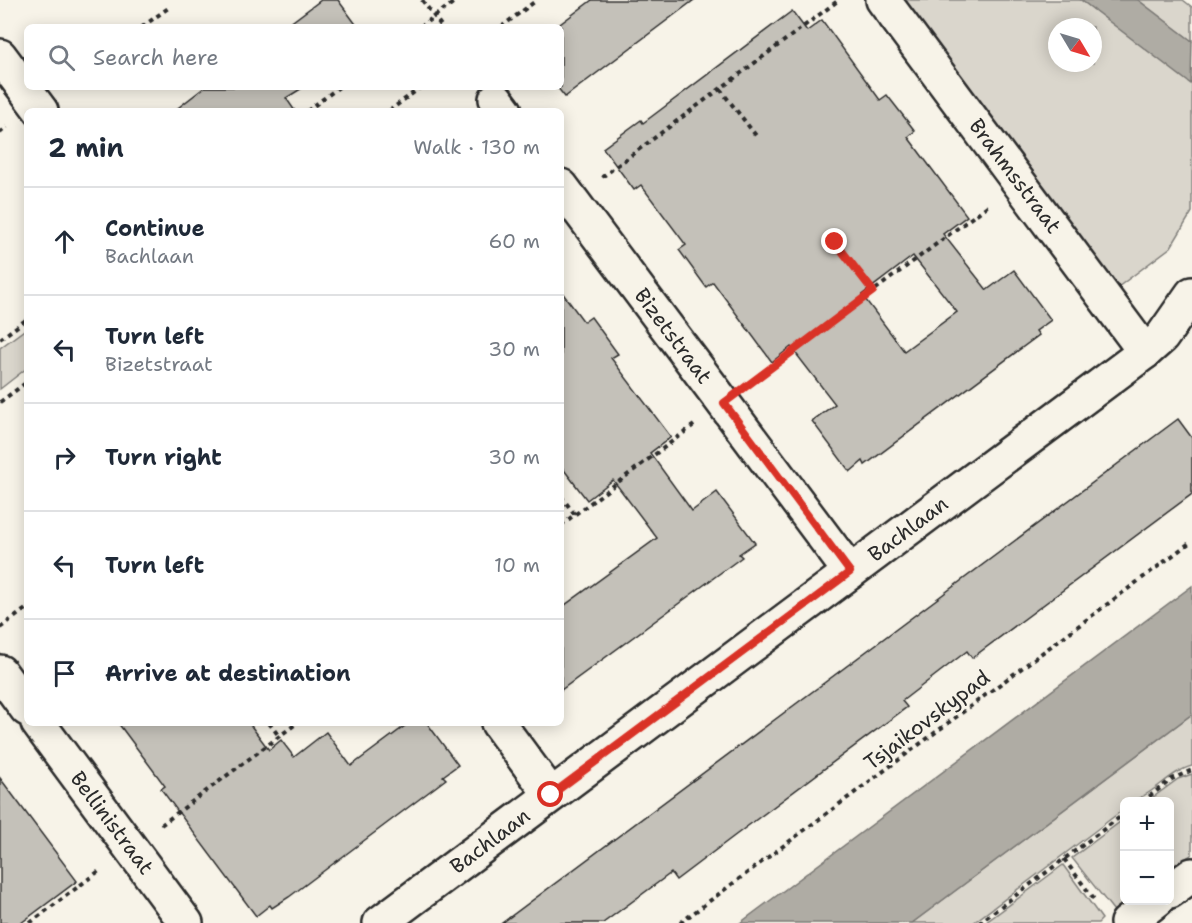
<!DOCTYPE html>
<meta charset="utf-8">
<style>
:root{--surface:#fff;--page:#f6f6f7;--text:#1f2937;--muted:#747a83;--line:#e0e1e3}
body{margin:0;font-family:"Shantell Sans",sans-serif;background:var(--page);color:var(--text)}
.controls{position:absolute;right:18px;bottom:18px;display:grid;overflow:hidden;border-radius:9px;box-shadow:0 3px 15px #0003}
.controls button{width:54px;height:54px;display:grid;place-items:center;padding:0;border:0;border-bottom:2px solid var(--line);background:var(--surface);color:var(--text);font:30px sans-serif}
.compass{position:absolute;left:1048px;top:18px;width:54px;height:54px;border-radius:50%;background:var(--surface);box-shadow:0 3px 15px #0003;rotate:128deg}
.stop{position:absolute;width:18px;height:18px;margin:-14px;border:4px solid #d93025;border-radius:50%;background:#fff}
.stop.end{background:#d93025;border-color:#fff;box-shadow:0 2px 6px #0008}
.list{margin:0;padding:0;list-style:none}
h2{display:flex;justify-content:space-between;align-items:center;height:78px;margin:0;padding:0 24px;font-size:26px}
h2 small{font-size:20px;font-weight:400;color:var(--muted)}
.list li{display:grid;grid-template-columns:39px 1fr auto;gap:18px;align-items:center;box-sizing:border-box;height:108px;padding:0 24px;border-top:2px solid var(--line)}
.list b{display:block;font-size:22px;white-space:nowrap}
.list p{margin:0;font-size:20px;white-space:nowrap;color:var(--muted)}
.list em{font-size:20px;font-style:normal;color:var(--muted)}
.icon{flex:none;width:33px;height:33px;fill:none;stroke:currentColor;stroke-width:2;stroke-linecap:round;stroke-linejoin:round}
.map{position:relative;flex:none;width:1192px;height:923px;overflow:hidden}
.search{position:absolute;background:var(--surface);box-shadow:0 3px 15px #0003;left:24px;top:24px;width:540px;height:66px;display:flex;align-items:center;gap:15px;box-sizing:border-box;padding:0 21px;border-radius:9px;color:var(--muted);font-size:22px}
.panel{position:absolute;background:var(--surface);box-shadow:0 3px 15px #0003;left:24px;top:108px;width:540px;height:618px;border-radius:9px}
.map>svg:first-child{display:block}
.green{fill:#dad6cc;stroke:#82807c;stroke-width:1.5;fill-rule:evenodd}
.water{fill:#afaca4;stroke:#7a7874;stroke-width:1.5}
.building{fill:#c4c1b9;stroke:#2b2b2b;stroke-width:1.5;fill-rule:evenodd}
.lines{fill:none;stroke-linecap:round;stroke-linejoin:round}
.minor-casing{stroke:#2b2b2b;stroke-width:38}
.path{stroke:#2b2b2b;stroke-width:4;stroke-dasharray:4.5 4.5;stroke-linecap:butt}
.minor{stroke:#f7f3e8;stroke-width:33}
.route{stroke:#d93025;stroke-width:8}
.labels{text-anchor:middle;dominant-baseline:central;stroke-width:5;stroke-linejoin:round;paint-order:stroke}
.street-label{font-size:21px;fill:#2b2b2b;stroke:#f7f3e8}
</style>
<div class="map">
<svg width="1192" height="923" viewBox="0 0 1192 923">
<rect width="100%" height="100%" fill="#f7f3e8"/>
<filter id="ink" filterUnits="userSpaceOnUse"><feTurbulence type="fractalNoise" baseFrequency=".0167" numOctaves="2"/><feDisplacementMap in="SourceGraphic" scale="12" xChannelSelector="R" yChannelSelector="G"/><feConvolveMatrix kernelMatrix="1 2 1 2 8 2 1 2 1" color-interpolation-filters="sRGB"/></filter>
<g filter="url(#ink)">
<g class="green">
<path d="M899 0H1081L1192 83V212L1171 247 1118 287ZM1057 27H1093V63H1057Z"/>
<polygon points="1138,0 1183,0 1192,7 1192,41"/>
<polygon points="27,328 27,368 0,389 0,348"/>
<path d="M1192 714V766C1168 772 1149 801 1124 802V809L973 923H912Z"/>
<polygon points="1192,774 1192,854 1170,871 1170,802 1148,801 1178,779"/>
<polygon points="1124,819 1124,900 1129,901 1114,911 1072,858"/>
<polygon points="1063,865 1102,919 1098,923 985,923"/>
</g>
<g class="water">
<polygon points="1081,0 1138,0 1192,41 1191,84"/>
<polygon points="1192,586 1192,714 912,923 740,923"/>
</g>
<g class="building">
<polygon points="321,0 338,0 358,27 285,27"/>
<polygon points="592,0 694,0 565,97 557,87 561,87 561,27 556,27"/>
<path d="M792 11 807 31 822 20 880 100 887 95 915 131 908 137 967 216 943 234 987 290 1014 270 1051 320 1036 331 1039 335 865 465 863 461 850 472 812 421 835 404 791 347 772 362 713 282 706 287 679 250 686 245 641 185 634 190 603 148 641 120 643 123ZM913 256 957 312 904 351 862 295Z"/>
<polygon points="205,87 304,87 286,98 295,111 174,111"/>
<polygon points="561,291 584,322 591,317 618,354 611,358 671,437 650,453 692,511 717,492 755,543 739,554 742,557 561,690 561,608 657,538 613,480 587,500 561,466"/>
<polygon points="1178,419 1192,438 1192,494 972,658 967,651 902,701 907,707 733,837 676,880 671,873 603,923 502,923"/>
<polygon points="118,723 249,723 269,750 281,740 294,757 326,732 351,766 409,723 427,723 458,765 443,776 446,779 289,897 272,908 270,905 256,916 161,789 165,786"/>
<polygon points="0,778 77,881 21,923 0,923"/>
</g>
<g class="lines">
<defs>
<g id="minor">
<polyline points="883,0 1145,352"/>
<polyline points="0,56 41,111"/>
<polyline points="496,99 505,111"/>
<polyline points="561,186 850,572"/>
<polyline points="0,672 27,709"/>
<polyline points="38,723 186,923"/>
<polyline points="498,723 551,795"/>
<polyline points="1170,891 1192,875"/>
<polyline points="380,923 1145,352 1162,337 1192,294"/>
<polyline points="1127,923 1157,900"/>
</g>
</defs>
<use href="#minor" class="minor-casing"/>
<g class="path">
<polyline points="422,0 442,27"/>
<polyline points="142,27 171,6"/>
<polyline points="420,27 457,0"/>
<polyline points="501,27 537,0"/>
<polyline points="720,89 757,137"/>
<polyline points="307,111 339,87"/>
<polyline points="389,111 421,87"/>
<polyline points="0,133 7,127"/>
<polyline points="602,177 839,0"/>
<polyline points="835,242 873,291"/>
<polyline points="0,339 27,319"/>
<polyline points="753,381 990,204"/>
<polyline points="0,402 27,382"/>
<polyline points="561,496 575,515"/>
<polyline points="561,525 694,425"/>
<polyline points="0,628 27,608"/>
<polyline points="269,723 279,736"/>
<polyline points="1142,802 1172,779 1192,770"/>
<polyline points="161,825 297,723"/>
<polyline points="1064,859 1096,902"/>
<polyline points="30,923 99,871"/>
<polyline points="680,923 1192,541"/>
<polyline points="979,923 1124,814"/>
</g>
<use href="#minor" class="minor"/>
</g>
</g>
<g class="lines" filter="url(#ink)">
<polyline class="route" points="551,795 850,572 724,403 873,291 835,242"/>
</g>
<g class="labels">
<g class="street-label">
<text transform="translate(1015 176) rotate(53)">Brahmsstraat</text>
<text transform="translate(673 336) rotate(53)">Bizetstraat</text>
<text transform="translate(908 529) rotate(-37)">Bachlaan</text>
<text transform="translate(927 720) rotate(-37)">Tsjaikovskypad</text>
<text transform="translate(112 823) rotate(53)">Bellinistraat</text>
<text transform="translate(490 841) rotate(-37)">Bachlaan</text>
</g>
</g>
</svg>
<div class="controls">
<button>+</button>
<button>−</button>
</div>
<svg class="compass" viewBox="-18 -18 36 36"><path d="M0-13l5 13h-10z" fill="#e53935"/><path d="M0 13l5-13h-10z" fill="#747a83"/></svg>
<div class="stop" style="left:551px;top:795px"></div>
<div class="stop end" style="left:835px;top:242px"></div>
<div class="search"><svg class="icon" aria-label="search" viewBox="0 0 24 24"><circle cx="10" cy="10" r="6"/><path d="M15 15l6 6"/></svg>Search here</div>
<section class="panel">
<h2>2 min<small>Walk · 130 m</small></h2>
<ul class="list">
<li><svg class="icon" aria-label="ahead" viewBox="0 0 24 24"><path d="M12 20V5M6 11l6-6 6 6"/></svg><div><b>Continue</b><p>Bachlaan</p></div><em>60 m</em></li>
<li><svg class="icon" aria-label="left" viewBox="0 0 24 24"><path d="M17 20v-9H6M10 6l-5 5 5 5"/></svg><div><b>Turn left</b><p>Bizetstraat</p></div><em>30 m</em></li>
<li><svg class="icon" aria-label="right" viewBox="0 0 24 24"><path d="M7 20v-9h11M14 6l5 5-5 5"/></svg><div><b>Turn right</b></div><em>30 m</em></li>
<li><svg class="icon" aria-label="left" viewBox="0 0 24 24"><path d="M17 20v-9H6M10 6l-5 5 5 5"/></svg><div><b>Turn left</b></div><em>10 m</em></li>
<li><svg class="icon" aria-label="arrive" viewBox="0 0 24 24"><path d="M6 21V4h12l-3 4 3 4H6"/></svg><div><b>Arrive at destination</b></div></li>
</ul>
</section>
</div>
